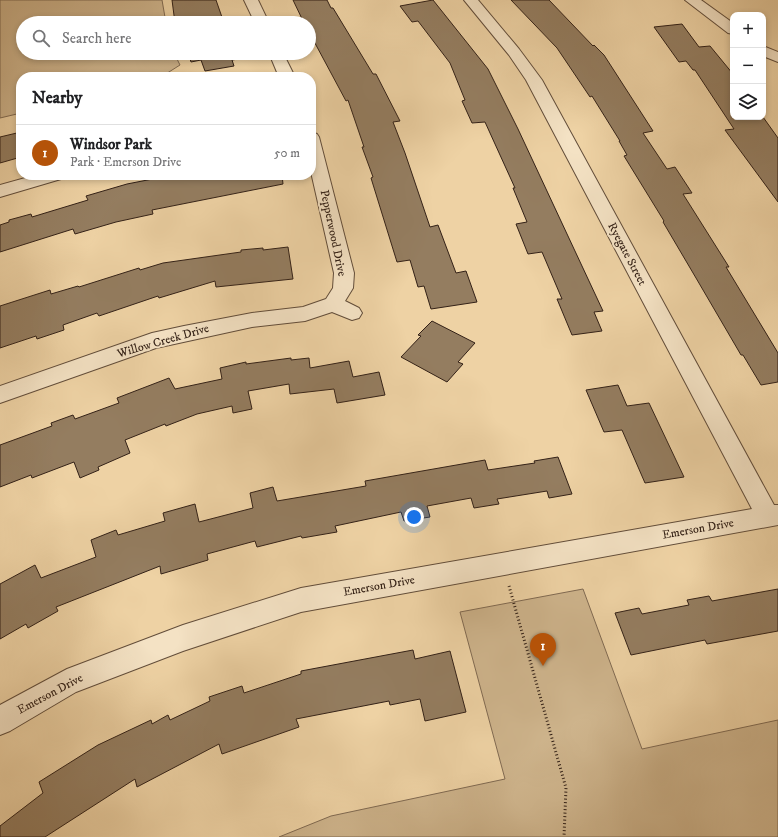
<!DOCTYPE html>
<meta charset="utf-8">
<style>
:root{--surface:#fff;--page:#f6f6f6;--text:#202124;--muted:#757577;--line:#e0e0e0;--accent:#b45309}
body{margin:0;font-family:"IM FELL DW Pica",serif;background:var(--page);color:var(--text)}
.controls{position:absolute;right:12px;top:12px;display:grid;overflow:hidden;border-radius:8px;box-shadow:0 2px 6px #0003}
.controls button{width:36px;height:36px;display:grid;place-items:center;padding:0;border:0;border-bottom:1px solid var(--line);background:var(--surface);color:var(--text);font:20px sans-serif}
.you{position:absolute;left:414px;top:517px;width:14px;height:14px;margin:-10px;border:3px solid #fff;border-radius:50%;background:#1a73e8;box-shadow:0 0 0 6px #1a73e833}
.badge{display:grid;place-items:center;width:26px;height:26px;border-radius:50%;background:var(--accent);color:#fff;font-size:13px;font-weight:700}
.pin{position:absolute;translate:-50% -33px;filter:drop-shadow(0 1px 2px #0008)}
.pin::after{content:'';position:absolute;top:21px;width:14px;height:12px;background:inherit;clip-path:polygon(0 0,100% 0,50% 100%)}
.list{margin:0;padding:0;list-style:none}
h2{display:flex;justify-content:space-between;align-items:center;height:52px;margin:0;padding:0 16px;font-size:17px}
h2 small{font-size:13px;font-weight:400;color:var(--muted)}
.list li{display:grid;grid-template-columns:26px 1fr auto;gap:12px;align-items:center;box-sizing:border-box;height:56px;padding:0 16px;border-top:1px solid var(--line)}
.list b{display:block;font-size:15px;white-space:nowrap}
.list p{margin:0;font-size:13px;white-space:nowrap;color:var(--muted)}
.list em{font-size:13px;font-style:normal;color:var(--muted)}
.icon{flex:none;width:22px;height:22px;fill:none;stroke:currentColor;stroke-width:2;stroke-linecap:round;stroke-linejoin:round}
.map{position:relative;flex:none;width:778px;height:837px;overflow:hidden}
.search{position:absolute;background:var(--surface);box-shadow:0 2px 6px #0003;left:16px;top:16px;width:300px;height:44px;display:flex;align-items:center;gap:10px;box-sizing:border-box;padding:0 14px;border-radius:22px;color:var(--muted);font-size:15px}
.panel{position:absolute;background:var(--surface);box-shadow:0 2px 6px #0003;left:16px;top:72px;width:300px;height:108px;border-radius:16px}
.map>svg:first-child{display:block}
.green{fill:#ceb48c;stroke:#806a52}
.building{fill:#947d60;stroke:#332117}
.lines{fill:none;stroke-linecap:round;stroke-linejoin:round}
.minor-casing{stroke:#624d3a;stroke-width:2}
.path{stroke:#332117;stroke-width:3;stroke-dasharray:1 2.5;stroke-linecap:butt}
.minor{fill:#f4e2c4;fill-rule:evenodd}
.labels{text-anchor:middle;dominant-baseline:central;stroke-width:4;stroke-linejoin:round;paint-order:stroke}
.street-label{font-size:12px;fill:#332117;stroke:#f4e2c4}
</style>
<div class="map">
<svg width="778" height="837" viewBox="0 0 778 837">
<rect width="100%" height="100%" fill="#eed2a4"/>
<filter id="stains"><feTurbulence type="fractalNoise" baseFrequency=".005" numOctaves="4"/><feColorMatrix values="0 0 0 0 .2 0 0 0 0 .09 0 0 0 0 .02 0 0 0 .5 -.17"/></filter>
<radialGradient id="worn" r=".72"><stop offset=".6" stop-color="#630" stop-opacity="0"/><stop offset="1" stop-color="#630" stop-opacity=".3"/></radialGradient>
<g class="green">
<polygon points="0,0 162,0 166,23 23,23 23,53 174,53 180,65 161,77 21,77 21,113 0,118"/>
<polygon points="583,589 642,749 778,720 778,837 279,837 331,816 505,779 460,612"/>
</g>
<g class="building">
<polygon points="172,0 216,0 224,23 175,23"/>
<polygon points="293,0 327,0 331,8 333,8 373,74 376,74 400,121 393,122 405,153 430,227 438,225 456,273 466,271 477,302 431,309 424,286 418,287 410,260 397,262 371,178 373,177 362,147 364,147 348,100 346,101 309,32 309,23 304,23"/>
<polygon points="433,0 488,69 518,129 603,311 594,312 602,331 572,335 557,299 562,299 542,252 528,254 516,224 527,222 513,188 515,188 485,122 472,123 462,101 465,100 450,63 418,21 412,22 400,6"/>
<polygon points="511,0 549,0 593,46 594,45 604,55 653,131 643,133 667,169 675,167 692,193 683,194 729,267 726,267 778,353 778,382 761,385 743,355 741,355 696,278 663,222 664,221 624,156 627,155 619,141 620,141 592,96 590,97 557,48"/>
<polygon points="682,24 699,47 710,46 733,74 733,117 763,117 778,138 778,202 725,130 734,129 695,70 693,70 686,61 679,62 654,27"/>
<polygon points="188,53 237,53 239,59 232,60 234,66 205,71 201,60 191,62"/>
<polygon points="21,132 21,157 0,163 0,137"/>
<polygon points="173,175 282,175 283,184 152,210 153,214 116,222 75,234 73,229 0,252 0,225 9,222 9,220 31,214 32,217 88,200 86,196 127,184"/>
<polygon points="288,247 293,279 216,287 215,281 159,298 158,296 99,316 97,313 63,325 64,330 37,339 36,336 0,348 0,306 50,290 51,294 78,286 79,287 139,268 140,270 163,263 241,252 241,250 263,248 263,250"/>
<polygon points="432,321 475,343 458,362 463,364 447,382 401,357 421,336 418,335"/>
<polygon points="291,358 291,360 309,358 310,368 349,361 353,377 379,372 385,395 337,403 334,389 290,394 289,384 248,391 252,409 233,413 232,406 197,414 166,426 165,424 125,440 130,453 98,467 99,470 80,478 74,462 32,478 31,475 0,487 0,445 52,426 51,423 73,415 75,419 119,403 117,398 169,378 175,389 222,379 220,368 246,362 246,364"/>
<polygon points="618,385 627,406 649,403 684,477 645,483 622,430 604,432 586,390"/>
<polygon points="558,457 572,494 549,498 547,491 497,499 499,504 474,508 471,498 427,506 430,517 404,521 401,512 335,526 337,532 302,538 301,536 257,547 255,541 207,554 208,560 161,574 160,566 56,607 58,611 28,628 26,624 0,639 0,584 35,565 41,578 96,557 91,540 116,530 118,535 165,521 163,513 195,504 199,522 253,508 250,493 273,487 277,501 366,486 365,481 485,460 488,470 535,463 534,461"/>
<polygon points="778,589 778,631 707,644 705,640 631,655 615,613 639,608 642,614 689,605 687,600 709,596 712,601"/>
<polygon points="413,650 415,659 450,651 466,712 425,721 420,699 390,705 389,701 296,719 299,727 222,754 219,744 137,787 135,779 45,837 0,837 0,826 43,793 39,782 98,745 151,720 152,724 168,715 170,720 210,701 209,697 242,686 244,693 301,674 301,671"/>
</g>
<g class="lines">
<defs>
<g id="minor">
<polygon points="244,0 258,0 269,23 255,23"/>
<polygon points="464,0 478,0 519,49 542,80 774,505 778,505 778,525 301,612 183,651 76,692 10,731 0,735 0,705 67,669 183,625 301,588 752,509 526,80 509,55"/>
<polygon points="685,0 701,0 733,23 733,34 728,33"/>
<polygon points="763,46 778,52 778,62 763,56"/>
<polygon points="269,53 283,53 295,77 279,77"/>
<polygon points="311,132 317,134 319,137 354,273 353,288 345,301 359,308 362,313 359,318 352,320 332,312 305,321 252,327 156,348 0,403 0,386 152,333 184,326 252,313 303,307 326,299 333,288 334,273 311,172"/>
<polygon points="36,175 64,175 61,179 0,197 0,185"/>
</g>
</defs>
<use href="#minor" class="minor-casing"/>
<polyline class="path" points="509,586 566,788 564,837"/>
<use href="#minor" class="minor"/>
</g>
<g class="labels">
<g class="street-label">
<text transform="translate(333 233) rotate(78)">Pepperwood Drive</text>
<text transform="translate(627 254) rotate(62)">Ryegate Street</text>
<text transform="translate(163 341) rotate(-16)">Willow Creek Drive</text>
<text transform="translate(698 529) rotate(-10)">Emerson Drive</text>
<text transform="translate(379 586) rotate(-10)">Emerson Drive</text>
<text transform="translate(50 694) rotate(-28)">Emerson Drive</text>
</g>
</g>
<rect width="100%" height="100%" filter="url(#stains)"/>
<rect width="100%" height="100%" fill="url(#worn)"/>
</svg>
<div class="controls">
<button>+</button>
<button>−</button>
<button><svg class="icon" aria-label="layers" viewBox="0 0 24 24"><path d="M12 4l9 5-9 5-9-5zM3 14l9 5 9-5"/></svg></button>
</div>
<div class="you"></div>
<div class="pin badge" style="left:543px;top:666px">1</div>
<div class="search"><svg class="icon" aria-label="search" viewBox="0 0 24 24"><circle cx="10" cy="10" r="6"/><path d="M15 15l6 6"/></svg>Search here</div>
<section class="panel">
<h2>Nearby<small></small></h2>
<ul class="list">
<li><span class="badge">1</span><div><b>Windsor Park</b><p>Park · Emerson Drive</p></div><em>50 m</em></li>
</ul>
</section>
</div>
